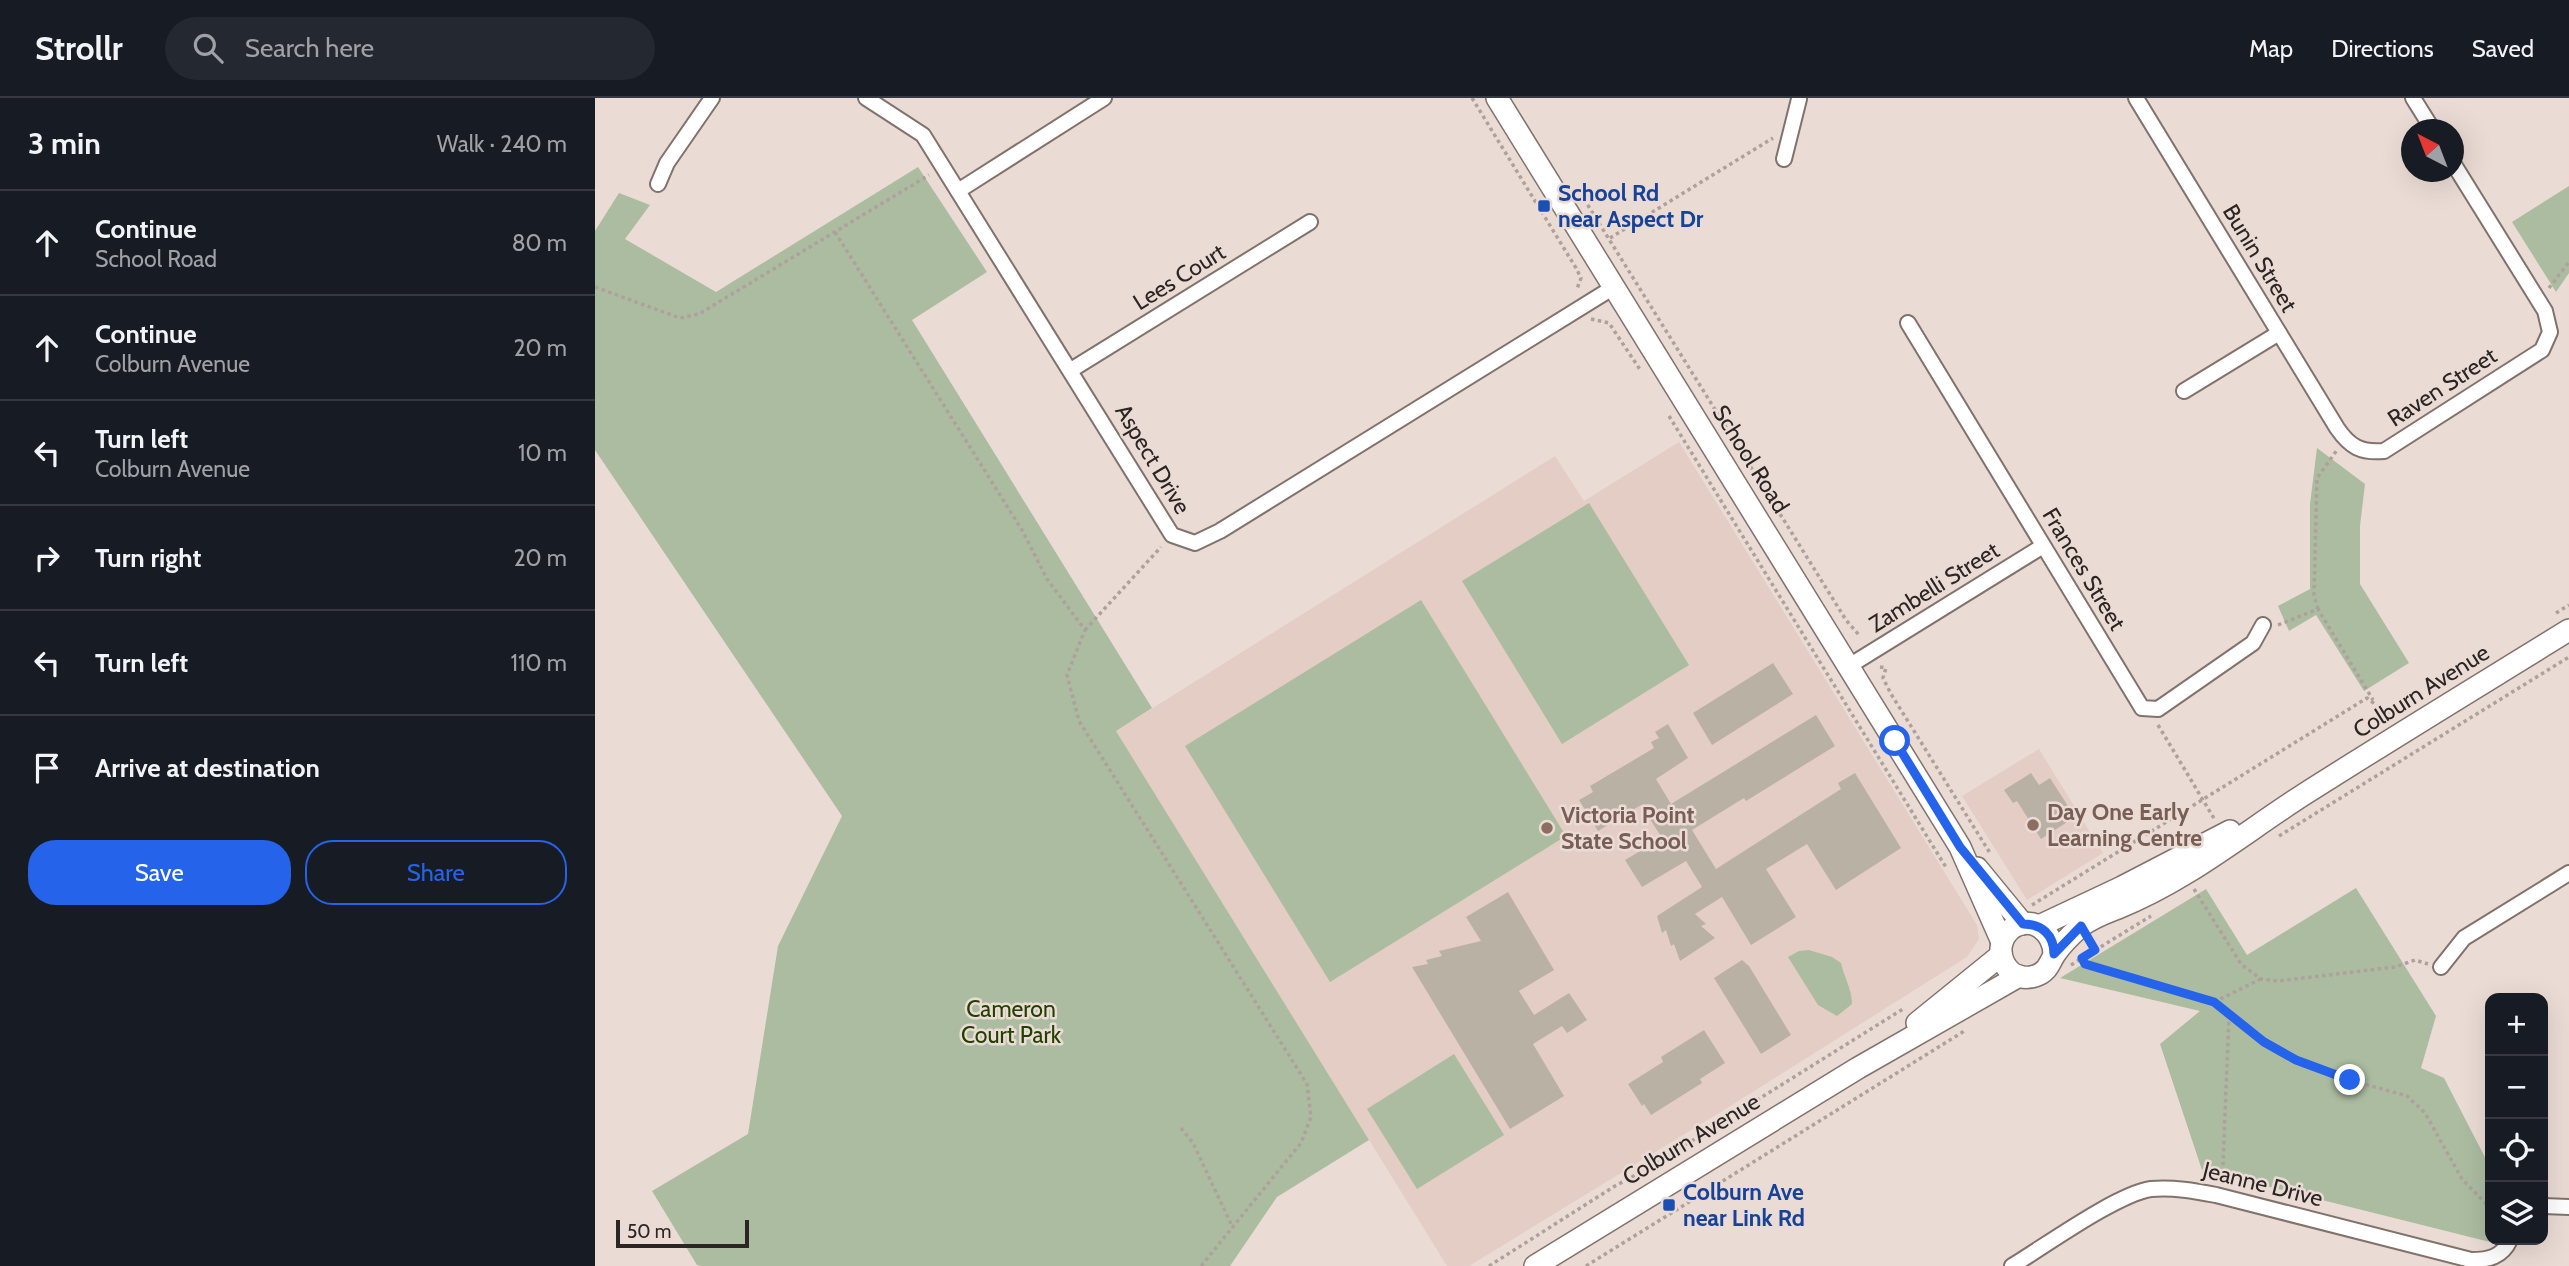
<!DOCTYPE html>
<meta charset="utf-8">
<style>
:root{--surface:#171b24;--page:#242831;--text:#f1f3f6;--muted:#9ea1a6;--line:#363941;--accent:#2563eb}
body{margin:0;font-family:Cabin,sans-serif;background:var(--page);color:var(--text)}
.controls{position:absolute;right:21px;bottom:21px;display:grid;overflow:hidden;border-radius:14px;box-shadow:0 7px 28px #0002}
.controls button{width:63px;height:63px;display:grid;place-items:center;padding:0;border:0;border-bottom:2px solid var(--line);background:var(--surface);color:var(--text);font:35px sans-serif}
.compass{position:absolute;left:1806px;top:21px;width:63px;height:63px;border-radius:50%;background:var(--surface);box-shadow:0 7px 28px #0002;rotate:318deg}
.scale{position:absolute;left:21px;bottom:18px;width:133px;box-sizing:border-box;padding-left:7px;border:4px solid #2b2523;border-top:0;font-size:19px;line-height:24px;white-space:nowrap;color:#2b2523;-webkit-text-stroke:5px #ebdbd5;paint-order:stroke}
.stop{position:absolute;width:21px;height:21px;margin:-16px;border:5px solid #2563eb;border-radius:50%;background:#fff}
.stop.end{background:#2563eb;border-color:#fff;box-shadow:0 2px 7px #0008}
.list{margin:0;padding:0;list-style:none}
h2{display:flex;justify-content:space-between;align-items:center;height:91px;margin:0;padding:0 28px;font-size:30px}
h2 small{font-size:23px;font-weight:400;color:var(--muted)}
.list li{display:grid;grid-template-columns:46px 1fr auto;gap:21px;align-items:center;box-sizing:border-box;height:105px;padding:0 28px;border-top:2px solid var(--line)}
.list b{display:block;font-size:26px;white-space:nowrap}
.list p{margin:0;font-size:23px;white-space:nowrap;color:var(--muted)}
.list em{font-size:23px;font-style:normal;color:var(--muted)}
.actions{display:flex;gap:14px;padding:21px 28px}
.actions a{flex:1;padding:16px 0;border:2px solid var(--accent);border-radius:28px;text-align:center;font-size:24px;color:var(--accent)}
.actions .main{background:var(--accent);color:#fff}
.icon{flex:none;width:38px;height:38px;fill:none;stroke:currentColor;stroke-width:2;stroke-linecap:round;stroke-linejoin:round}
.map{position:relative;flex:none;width:1974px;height:1168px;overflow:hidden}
header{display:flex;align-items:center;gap:42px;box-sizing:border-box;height:98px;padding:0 35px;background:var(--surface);border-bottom:2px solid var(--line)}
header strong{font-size:33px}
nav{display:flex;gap:38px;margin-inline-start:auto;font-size:24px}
.search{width:490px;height:63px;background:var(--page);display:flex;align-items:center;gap:18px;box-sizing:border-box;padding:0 24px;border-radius:38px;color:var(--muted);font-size:26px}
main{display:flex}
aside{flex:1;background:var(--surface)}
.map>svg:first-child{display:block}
.built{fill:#e4cdc4}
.green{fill:#acbca1}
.building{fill:#bab1a5}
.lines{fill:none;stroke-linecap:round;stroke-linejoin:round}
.street-casing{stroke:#80726c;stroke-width:18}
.secondary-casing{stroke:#80726c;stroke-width:24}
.path{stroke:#aea19c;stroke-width:3.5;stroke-dasharray:3.5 3.5;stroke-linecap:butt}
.street{stroke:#fff;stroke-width:14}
.secondary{stroke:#fff;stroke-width:21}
.route{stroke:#2563eb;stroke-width:9}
.transit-dot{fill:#1a4fb4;stroke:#ebdbd5;stroke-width:2.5}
.education-dot{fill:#8d6e63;stroke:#ebdbd5;stroke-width:2.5}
.labels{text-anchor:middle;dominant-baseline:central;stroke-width:5;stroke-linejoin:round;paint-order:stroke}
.transit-label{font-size:23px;font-weight:bold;fill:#164399;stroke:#ebdbd5;text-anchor:start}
.street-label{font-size:23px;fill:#2b2523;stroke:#ebdbd5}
.education-label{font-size:23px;font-weight:bold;fill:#785e54;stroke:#ebdbd5;text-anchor:start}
.park-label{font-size:23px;fill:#224100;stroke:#ebdbd5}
</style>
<header>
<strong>Strollr</strong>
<div class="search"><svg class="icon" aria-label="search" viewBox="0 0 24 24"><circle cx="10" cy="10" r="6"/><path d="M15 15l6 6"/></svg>Search here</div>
<nav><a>Map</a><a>Directions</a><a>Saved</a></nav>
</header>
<main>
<aside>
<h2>3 min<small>Walk · 240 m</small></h2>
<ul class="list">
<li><svg class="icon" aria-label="ahead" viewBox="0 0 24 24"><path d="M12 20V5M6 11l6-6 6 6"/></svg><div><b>Continue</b><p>School Road</p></div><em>80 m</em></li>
<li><svg class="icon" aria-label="ahead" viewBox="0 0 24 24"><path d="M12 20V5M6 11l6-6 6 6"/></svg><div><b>Continue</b><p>Colburn Avenue</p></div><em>20 m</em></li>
<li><svg class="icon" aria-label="left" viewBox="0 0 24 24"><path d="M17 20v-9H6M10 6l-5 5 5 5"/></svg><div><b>Turn left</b><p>Colburn Avenue</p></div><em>10 m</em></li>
<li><svg class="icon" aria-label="right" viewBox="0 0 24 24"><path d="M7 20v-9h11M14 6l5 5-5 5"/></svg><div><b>Turn right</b></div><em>20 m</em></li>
<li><svg class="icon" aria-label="left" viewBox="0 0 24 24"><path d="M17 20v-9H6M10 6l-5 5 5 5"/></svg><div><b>Turn left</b></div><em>110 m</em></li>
<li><svg class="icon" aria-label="arrive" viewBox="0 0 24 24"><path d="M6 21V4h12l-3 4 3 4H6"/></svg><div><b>Arrive at destination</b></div></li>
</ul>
<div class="actions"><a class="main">Save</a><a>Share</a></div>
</aside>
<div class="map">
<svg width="1974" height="1168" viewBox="0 0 1974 1168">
<rect width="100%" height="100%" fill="#ebdbd5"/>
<g class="built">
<polygon points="1084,344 1382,827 1384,841 1372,859 1129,1012 874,1168 852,1168 521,633 960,358 989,403"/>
<polygon points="1444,651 1508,755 1432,802 1367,698"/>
</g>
<g class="green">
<polygon points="323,69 392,174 317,222 557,610 521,633 774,1042 682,1099 635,1168 106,1168 102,1167 57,1093 153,1036 183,848 247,718 0,352 0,133 24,95 55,107 30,141 121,194"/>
<polygon points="1974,88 1974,175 1961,194 1917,124"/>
<polygon points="1722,350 1770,386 1765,428 1765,486 1814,565 1769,593 1721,517 1694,533 1683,508 1715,491 1715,406"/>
<polygon points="994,405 1094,567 967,646 867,483"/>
<polygon points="826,502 971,738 735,884 590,648"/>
<polygon points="1761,790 1841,918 1826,970 1849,980 1895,1069 1895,1144 1607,1072 1565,946 1605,913 1465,880 1611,791 1652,857"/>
<path d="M1214 852 1237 859 1246 865C1249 879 1257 891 1257 906L1242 918 1223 907 1193 859 1204 853Z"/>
<polygon points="859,956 909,1037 822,1091 772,1011"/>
</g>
<g class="building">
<polygon points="1178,565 1198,596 1117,647 1098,615"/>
<polygon points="1221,617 1240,648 1151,703 1149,700 1097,732 1121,771 1246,691 1243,685 1260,675 1306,750 1241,792 1212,746 1171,771 1201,819 1156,847 1127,799 1100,816 1111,826 1106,828 1120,840 1085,863 1079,846 1076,848 1071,832 1067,835 1062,818 1107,789 1091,763 1047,789 1030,762 1067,740 1046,707 1003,733 984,702 998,694 995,688 1059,650 1056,644 1064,640 1060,634 1073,626 1093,660 1061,681 1076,706"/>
<polygon points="1436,675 1444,687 1455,680 1480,719 1446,741 1422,703 1418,705 1409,692"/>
<polygon points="913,794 959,872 924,893 939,917 974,895 992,922 972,935 967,928 938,946 969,998 915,1031 817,869 833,866 831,862 847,858 844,853 886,843 871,819"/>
<polygon points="1147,862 1154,868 1196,937 1166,956 1119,880"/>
<polygon points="1109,932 1130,965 1105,981 1107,985 1056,1017 1049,1006 1047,1008 1033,986 1068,964 1066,959"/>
</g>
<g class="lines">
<defs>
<g id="street">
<polyline points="271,0 328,37 577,437 600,445 625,433 1019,189"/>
<path d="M1541 0 1742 330C1755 349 1766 355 1789 353L1947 252 1955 234 1950 213 1858 65"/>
<polyline points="1818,0 1838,32"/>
<polyline points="1189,61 1204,1"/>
<polyline points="63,86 72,65 117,0"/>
<polyline points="363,93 509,0"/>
<polyline points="1313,225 1547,610 1563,611 1658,545 1668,527"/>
<polyline points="476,272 715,124"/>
<polyline points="1589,293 1684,235"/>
<polyline points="1254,568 1448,448"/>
<polyline points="1846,869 1869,840 1974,775"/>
<polyline points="1948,1108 1974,1109"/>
<path d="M1417 1168C1450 1148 1522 1096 1556 1091 1578 1089 1600 1093 1621 1097L1876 1162C1894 1162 1907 1159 1915 1142"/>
</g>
<g id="secondary">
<polyline points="902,0 1365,749 1407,844"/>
<polyline points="1382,770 1428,826"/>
<polyline points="1444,828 1527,789 1635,733"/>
<path d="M1459 856C1459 835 1437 815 1416 831 1394 849 1411 887 1440 878 1453 874 1454 865 1460 856 1466 847 1477 836 1485 829 1496 820 1510 815 1523 810 1592 782 1646 737 1708 697 1796 641 1885 587 1974 532"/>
<polyline points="1322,925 1406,857"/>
<polyline points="940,1168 1263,970 1424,878"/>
</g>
</defs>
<use href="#street" class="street-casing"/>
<use href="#secondary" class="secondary-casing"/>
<g class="path">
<polyline points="877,0 981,170 986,180 982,191"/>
<polyline points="989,101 1251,522 1264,537"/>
<polyline points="240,134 427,432 452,481 490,532 472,577 484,623 712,986 716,1019 706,1045 606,1168"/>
<polyline points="1015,140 1178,40"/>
<polyline points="0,189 85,220 104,216 334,77"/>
<polyline points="1954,190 1974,164"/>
<polyline points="996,221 1014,225 1046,273"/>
<polyline points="1074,318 1352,771"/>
<polyline points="1723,511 1719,497 1722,380 1742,352"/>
<polyline points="1961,515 1974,507"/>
<polyline points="1683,527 1723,511 1778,602"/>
<polyline points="490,532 566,449"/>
<polyline points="1285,569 1291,570 1288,580 1296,596 1395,755"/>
<polyline points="1782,608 1790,623"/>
<polyline points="1563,627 1620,722"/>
<polyline points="1684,738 1974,559"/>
<polyline points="1599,791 1646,866 1666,881 1683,883 1800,869 1820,862 1833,866"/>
<polyline points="1437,807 1772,600 1789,613 1803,615"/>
<polyline points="1487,861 1490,866 1619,904 1669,944 1701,962 1755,982 1812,998 1830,1015 1867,1081 1895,1110"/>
<polyline points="1476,867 1556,818"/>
<polyline points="1619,904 1666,881"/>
<polyline points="586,1030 598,1045 638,1130"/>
<polyline points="1625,1081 1628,1066 1634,918"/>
<polyline points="894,1168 1020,1088 1050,1072 1308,911"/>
<polyline points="991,1168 1371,932"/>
</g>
<use href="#street" class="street"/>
<use href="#secondary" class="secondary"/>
</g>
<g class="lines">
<path class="route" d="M1300 643 1365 749 1428 826C1447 826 1459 837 1459 856L1486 828 1500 852 1487 860 1490 866 1619 904 1669 944 1701 962 1755 982"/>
</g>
<g class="transit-dot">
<rect x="942" y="101" width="14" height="14" rx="3.5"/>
<rect x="1067" y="1100" width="14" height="14" rx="3.5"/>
</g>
<g class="education-dot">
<circle cx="1438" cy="727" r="7"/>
<circle cx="952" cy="730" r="7"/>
</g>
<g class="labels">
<g class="transit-label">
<text x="963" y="95">School Rd<tspan x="963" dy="26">near Aspect Dr</tspan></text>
<text x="1088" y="1094">Colburn Ave<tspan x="1088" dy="26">near Link Rd</tspan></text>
</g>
<g class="street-label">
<text transform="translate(1665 160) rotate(59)">Bunin Street</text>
<text transform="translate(584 179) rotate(-32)">Lees Court</text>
<text transform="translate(1847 289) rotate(-33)">Raven Street</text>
<text transform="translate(558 361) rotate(59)">Aspect Drive</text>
<text transform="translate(1156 361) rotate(58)">School Road</text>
<text transform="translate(1489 471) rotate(59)">Frances Street</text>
<text transform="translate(1339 489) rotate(-32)">Zambelli Street</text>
<text transform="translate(1826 593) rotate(-32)">Colburn Avenue</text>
<text transform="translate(1096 1041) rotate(-31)">Colburn Avenue</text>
<text transform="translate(1668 1086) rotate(14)">Jeanne Drive</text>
</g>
<g class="education-label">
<text x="1452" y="714">Day One Early<tspan x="1452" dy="26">Learning Centre</tspan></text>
<text x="966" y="717">Victoria Point<tspan x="966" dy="26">State School</tspan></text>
</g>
<g class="park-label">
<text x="416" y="911">Cameron<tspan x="416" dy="26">Court Park</tspan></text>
</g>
</g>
</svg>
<div class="controls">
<button>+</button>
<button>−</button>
<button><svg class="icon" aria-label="locate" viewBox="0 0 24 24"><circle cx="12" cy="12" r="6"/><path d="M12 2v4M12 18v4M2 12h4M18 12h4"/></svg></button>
<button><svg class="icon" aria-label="layers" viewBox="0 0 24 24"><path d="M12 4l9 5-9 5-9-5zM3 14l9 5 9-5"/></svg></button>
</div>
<svg class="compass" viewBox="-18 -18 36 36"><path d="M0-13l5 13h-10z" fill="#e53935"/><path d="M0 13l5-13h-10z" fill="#9ea1a6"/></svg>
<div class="scale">50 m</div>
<div class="stop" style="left:1300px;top:643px"></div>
<div class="stop end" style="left:1755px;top:982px"></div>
</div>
</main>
